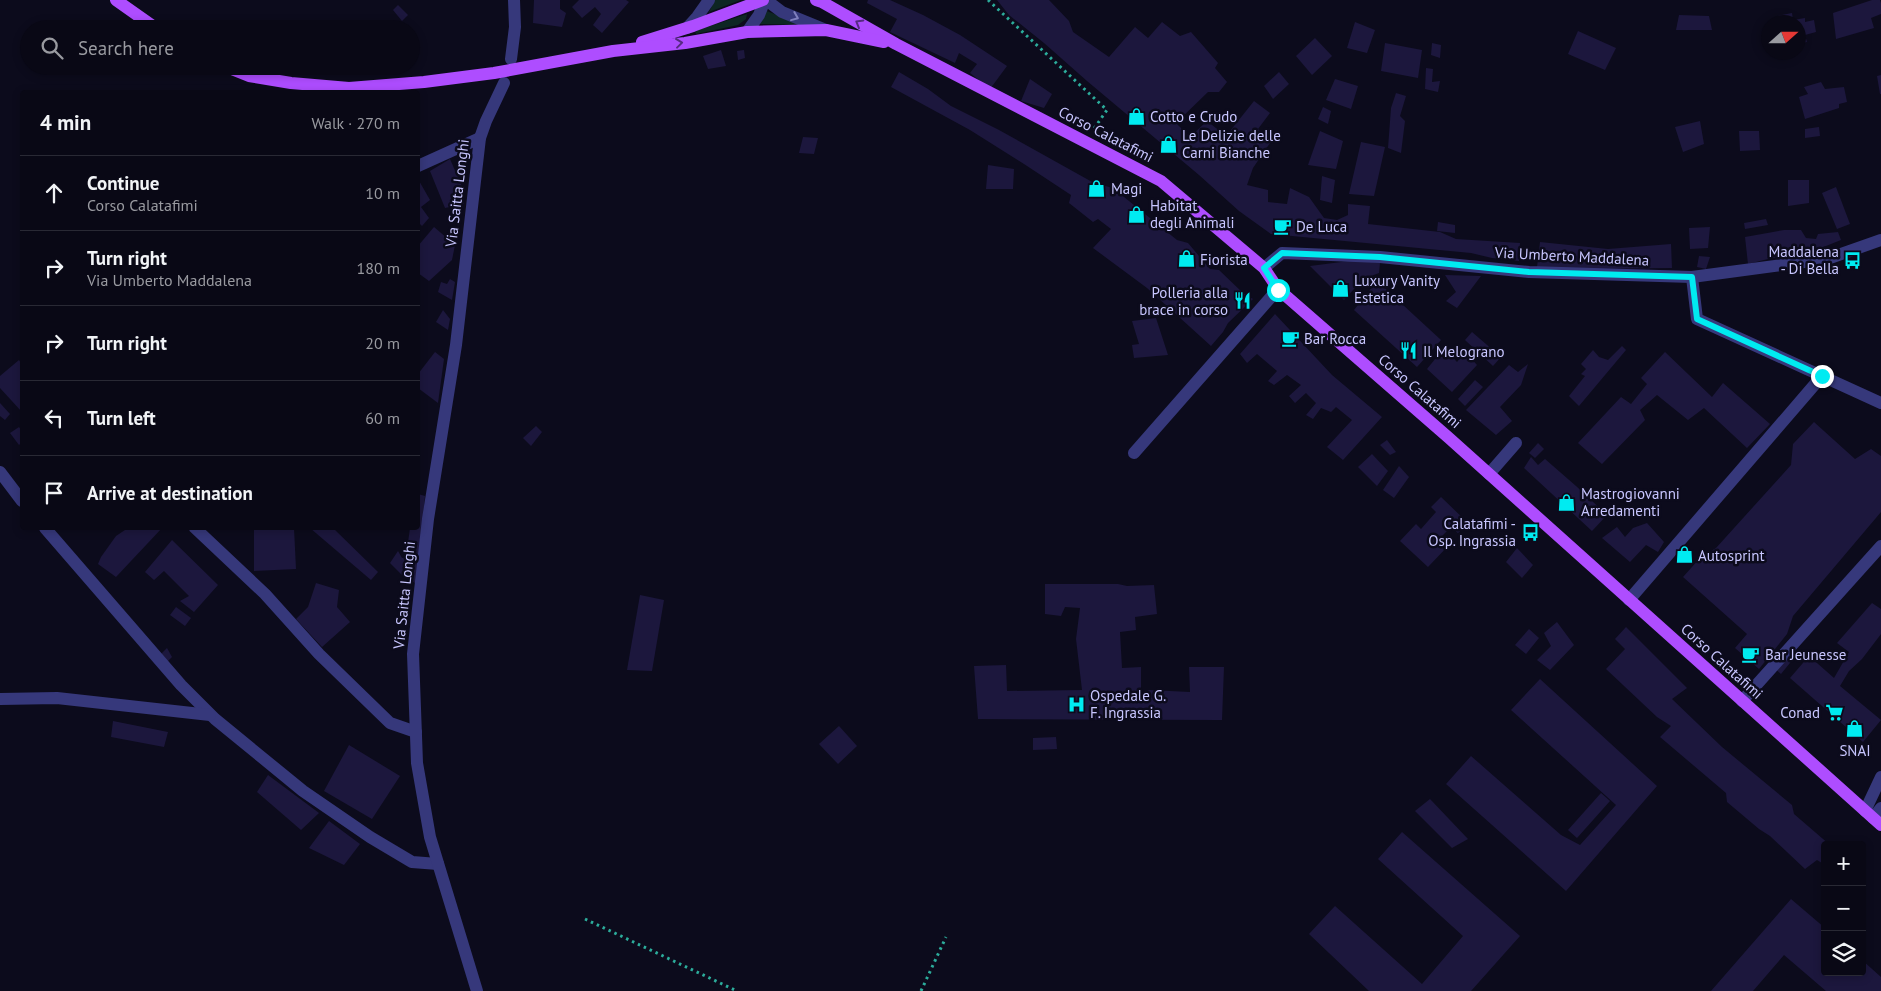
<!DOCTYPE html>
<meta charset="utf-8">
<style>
:root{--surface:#090815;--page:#171622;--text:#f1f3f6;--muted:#999aa0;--line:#292934}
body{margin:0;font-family:"PT Sans",sans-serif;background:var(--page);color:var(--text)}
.controls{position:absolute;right:15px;bottom:15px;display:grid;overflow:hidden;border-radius:5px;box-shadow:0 2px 8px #0003}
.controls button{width:45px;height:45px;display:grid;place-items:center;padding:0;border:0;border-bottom:1px solid var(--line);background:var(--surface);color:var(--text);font:25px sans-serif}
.compass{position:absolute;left:1761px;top:15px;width:45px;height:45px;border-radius:50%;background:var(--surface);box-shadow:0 2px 8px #0003;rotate:69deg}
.stop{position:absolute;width:15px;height:15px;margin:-11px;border:4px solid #00ebf1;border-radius:50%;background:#fff}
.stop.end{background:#00ebf1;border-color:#fff;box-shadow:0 1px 5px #0008}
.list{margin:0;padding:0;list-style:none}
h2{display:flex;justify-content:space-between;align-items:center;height:65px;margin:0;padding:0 20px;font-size:21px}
h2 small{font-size:16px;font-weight:400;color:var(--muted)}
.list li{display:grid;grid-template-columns:32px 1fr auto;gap:15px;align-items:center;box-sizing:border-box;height:75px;padding:0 20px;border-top:1px solid var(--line)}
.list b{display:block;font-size:19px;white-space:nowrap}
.list p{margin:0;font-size:16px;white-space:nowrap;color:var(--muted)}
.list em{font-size:16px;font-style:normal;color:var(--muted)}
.icon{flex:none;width:28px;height:28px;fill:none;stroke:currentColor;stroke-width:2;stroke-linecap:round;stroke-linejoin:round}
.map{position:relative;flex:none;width:1881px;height:991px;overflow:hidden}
.search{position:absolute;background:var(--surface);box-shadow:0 2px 8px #0003;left:20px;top:20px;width:400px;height:55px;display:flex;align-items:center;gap:12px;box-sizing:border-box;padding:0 18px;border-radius:28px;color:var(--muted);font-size:19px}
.panel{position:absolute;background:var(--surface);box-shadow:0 2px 8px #0003;left:20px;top:90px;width:400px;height:440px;border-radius:5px}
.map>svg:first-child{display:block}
.green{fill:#0e2623}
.building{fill:#1c173d}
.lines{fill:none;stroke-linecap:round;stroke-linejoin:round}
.path{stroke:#2cac9b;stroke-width:3;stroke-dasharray:2.5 4;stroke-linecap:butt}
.minor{stroke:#36387b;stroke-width:12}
.major{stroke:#ae4dff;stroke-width:12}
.oneway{stroke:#7f7fbd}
.oneway2{stroke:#552982}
.route{stroke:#00ebf1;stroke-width:6}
.labels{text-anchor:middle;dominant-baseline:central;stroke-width:5;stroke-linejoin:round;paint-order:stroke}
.poi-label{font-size:15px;fill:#c8c6ff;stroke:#0c0b1c;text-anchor:start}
.street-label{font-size:15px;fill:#c8c6ff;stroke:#0c0b1c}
</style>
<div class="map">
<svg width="1881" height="991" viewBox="0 0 1881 991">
<rect width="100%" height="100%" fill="#0c0b1c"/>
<g class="green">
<polygon points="715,0 741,0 709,12"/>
<polygon points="767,11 801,25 760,24"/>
<polygon points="747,14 746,19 738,25 696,34 695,31"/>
</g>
<g class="building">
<polygon points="534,0 560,0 560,9 566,13 562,27 533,23"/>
<polygon points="579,0 626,0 629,2 602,33 593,25 601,14 595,7 582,18 572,7"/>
<polygon points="868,0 890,0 923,15 960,35 1007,66 990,89 970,73 977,64 959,53 955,63 890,32 897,19 867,3"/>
<polygon points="997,0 1049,0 1069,21 1073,32 1109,57 1135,27 1148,38 1162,22 1180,36 1191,32 1218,63 1215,68 1227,82 1219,92 1208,92 1176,123 1190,137 1207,121 1226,136 1254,101 1270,113 1258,129 1270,143 1253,168 1247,185 1268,190 1268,202 1287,204 1290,188 1309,197 1324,218 1337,220 1348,215 1348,204 1370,206 1368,224 1440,232 1456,239 1520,243 1519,261 1492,258 1471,253 1271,234 1239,211 1199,175 1087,81 1044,43 1009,15"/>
<polygon points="1872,0 1880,0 1881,3 1881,14 1871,18 1874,28 1836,39 1833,13"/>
<polygon points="398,5 408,15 402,21 393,10"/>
<polygon points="1792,13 1793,20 1805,18 1805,22 1814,20 1816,32 1805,35 1807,42 1798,44 1798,22 1779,22 1777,16"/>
<polygon points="1679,15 1709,16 1712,30 1676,30"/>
<polygon points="1355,22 1375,30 1367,53 1347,48"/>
<polygon points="1578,31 1616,48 1605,70 1568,54"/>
<polygon points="1315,38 1332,56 1312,75 1296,56"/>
<polygon points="1385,43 1422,50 1418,78 1381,71"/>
<polygon points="1432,43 1441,45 1440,58 1431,55"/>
<polygon points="721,50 726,66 708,69 703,56"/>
<polygon points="744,50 745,58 738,60 737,51"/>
<polygon points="1426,68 1433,69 1432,82 1440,81 1438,92 1425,89"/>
<polygon points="899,72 928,89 951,106 999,130 1094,183 1113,188 1177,240 1188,243 1210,269 1219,270 1243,293 1253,299 1228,323 1223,332 1211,346 1147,288 1093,248 1111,229 1098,219 1093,222 1069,203 1071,195 1024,164 970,130 891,87"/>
<polygon points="1279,72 1289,84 1273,99 1264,86"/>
<polygon points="1881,75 1881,94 1880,94 1877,76"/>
<polygon points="1030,79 1052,94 1044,108 1021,101"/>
<polygon points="1335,79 1358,86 1351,109 1326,100"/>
<polygon points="1821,82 1825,89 1844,87 1847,102 1839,104 1839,108 1805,119 1799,97 1808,94 1804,87"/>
<polygon points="1396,93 1406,96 1400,116 1405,121 1401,153 1388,148 1391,108"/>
<polygon points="1323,107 1331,111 1328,124 1318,119"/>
<polygon points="1700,121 1704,144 1683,152 1675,127"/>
<polygon points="1819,127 1820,136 1805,138 1805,129"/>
<polygon points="1320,131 1343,141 1336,169 1308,165"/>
<polygon points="1739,131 1759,131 1760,150 1740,151"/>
<polygon points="803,137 818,138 814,154 799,153"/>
<polygon points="1361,142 1385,147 1374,196 1349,194"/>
<polygon points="450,159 463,189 464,204 445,208 430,171"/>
<polygon points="988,165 1014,169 1013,189 986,189"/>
<polygon points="1322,176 1335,180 1332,203 1320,200"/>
<polygon points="418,179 430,200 421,207 429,218 422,226 418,222"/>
<polygon points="1788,180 1809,180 1809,203 1788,206"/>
<polygon points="1836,187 1850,224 1837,229 1822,193"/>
<polygon points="1766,219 1768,225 1745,229 1744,223"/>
<polygon points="1438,222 1455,225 1455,233 1437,231"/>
<polygon points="434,227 455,245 452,260 429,281 418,273 418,246"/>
<polygon points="1710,227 1708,248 1690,249 1689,228"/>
<polygon points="1784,230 1801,230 1806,238 1816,239 1818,234 1838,232 1841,240 1811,252 1772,258 1748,264 1745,237"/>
<polygon points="1540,242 1608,249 1671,244 1672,268 1582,269 1537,267"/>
<polygon points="1699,256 1710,257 1706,269 1697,267"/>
<polygon points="1357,260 1380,263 1379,273 1363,279 1344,300 1310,266"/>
<polygon points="1445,275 1481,276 1457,308 1446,301 1456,292"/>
<polygon points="450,279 455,282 452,300 438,292 441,282 447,284"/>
<polygon points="1377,281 1441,340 1417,367 1354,310"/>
<polygon points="443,310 450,319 448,330 436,322"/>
<polygon points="1275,314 1332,375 1382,417 1343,460 1327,447 1352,420 1336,407 1331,412 1321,408 1313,419 1306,415 1316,403 1306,393 1295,403 1289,396 1301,385 1287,375 1274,385 1268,381 1277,371 1257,354 1247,363 1240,354"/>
<polygon points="1156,318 1168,355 1134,358 1132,345 1139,344 1132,321"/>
<polygon points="1472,332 1501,357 1493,366 1465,340"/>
<polygon points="1622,346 1626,350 1579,406 1569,396 1585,376 1581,374 1586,369 1581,364 1593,350 1599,357 1608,360"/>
<polygon points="1444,348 1457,362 1465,352 1477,365 1452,392 1427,369"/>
<polygon points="435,352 444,359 438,403 418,388 418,374"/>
<polygon points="1665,352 1712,397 1723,383 1770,424 1747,448 1704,408 1688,420 1657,395 1640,410 1645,420 1602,464 1578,443 1621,397 1631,404 1647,384 1641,378"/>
<polygon points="19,360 22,365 22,412 0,388 0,376"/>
<polygon points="1528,364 1521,385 1500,407 1512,421 1496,435 1466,410 1509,365 1518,372"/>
<polygon points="1475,380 1483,387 1465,406 1458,399"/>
<polygon points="0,403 10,414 5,420 0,416"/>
<polygon points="1814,422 1855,459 1871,449 1881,456 1881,512 1793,616 1787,634 1759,669 1735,648 1747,634 1683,577 1700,558 1716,548 1791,465 1793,444"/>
<polygon points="536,426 542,432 531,446 523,438"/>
<polygon points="19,427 22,431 22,442 19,445 10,433"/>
<polygon points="1387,440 1396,452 1390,455 1380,445"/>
<polygon points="1538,443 1544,449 1535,458 1529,453"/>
<polygon points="1372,454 1388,471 1377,486 1358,467"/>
<polygon points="1531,457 1538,465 1545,459 1576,486 1607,515 1592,531 1524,468"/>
<polygon points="1399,466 1409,477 1394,498 1383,490"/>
<polygon points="418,494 425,496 417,584 404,577 390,563 398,551 402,558 406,557 410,528 418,528"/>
<polygon points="1441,497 1468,523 1458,533 1451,527 1440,538 1448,546 1428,567 1400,541 1416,524 1421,529 1436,512 1431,507"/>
<polygon points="1647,523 1664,542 1658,552 1646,545 1630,562 1602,538 1617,527 1625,537 1633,528"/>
<polygon points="128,528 162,528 116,577 98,564 101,557 116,536"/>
<polygon points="254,528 294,528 296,569 254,571"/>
<polygon points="310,528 333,528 378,572 371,580"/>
<polygon points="172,540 218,585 194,612 180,601 189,596 164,571 154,580 145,572"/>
<polygon points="1517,548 1533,565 1522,578 1506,562"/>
<polygon points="316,583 339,590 337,607 350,622 322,647 296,619 308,607"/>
<polygon points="1045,584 1118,584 1127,586 1154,585 1157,614 1135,617 1136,630 1120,632 1122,668 1141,667 1141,694 1149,690 1190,692 1189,667 1224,667 1222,720 978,719 974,666 1006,665 1007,691 1082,690 1076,639 1080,608 1065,607 1061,616 1045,614"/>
<polygon points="640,595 664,600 652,671 627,670"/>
<polygon points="1872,603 1881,609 1881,634 1862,659 1849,671 1840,686 1881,720 1863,742 1790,678 1809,656 1834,678 1849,652 1837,643"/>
<polygon points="176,607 191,618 185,626 170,615"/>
<polygon points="1557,622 1574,645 1550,670 1537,660 1551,646 1544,633"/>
<polygon points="1626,627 1687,688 1672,699 1722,747 1792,805 1794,814 1830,845 1825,845 1825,865 1817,860 1805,869 1770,836 1759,829 1727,802 1726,793 1660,737 1671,726 1657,717 1606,669 1625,649 1615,639"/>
<polygon points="1529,629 1539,638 1526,654 1515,645"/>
<polygon points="1791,647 1798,653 1781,674 1773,667"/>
<polygon points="167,648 172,657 166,663 160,655"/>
<polygon points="1540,679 1657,786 1566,891 1446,784 1471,756 1561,835 1580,845 1616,805 1511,710"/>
<polygon points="113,721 168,732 164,747 111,737"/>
<polygon points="839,726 857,746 838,764 819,744"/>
<polygon points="1056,737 1057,749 1033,750 1033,738"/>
<polygon points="349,745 400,776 372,819 324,791"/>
<polygon points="268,775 319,813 301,830 257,792"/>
<polygon points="1601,793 1610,801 1577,838 1568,830"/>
<polygon points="1430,799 1468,839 1452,848 1415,811"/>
<polygon points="329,821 360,844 344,865 309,848"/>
<polygon points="1402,832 1520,936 1471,991 1369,991 1309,934 1335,906 1422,984 1463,936 1378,859"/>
<polygon points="1791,899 1825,928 1825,972 1862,972 1862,960 1881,977 1881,991 1826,991 1784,955 1753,991 1711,991"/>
</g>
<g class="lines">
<g class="path">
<polyline points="988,0 1107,110 1093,130"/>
<polyline points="585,919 737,991"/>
<polyline points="921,991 946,937"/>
</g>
<g class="minor">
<polyline points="766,0 782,12 826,30"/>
<polyline points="687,28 697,17 709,0"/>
<polyline points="747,32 759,15 765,0"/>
<polyline points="511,59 515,27 514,0"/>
<polyline points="418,166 480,138"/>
<polyline points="1264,268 1282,253 1380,257 1529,272 1692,277 1827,259 1881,240"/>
<polyline points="1692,277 1697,319 1881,403"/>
<polyline points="1134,453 1278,289"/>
<polyline points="0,472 22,501"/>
<polyline points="1489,474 1516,443"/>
<polyline points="45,528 181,685 215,719 303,791 370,837 412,862 438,864"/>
<polyline points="195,528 265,594 319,654 390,723 416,732"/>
<polyline points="1629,600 1822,376"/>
<polyline points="0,699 57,698 210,715"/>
<polyline points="1742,701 1881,546"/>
<polyline points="1865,811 1881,777"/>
<polyline points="1873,818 1881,808"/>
<polyline points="477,991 430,837 417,763 413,654 428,519 456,345 480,138 486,121 504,83"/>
</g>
<g class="major">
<polyline points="116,0 157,29"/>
<polyline points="816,0 822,2 896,44 1161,181 1264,268 1278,289 1449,438 1881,825"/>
<polyline points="642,42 693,26 763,0"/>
<polyline points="224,66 249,76 291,83 349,88 424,82 494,73 613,51 685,43 747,32 826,30 884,42"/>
</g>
</g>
<defs><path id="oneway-chevron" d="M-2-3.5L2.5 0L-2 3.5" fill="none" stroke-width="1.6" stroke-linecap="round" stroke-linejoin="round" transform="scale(1.25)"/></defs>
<use class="oneway" href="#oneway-chevron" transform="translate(795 17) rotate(22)"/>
<g class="oneway2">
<use href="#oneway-chevron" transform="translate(859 23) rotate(-150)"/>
<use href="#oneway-chevron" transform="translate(679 43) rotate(-7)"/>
</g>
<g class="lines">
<polyline class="route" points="1278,290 1264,268 1282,253 1380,257 1529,272 1692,277 1697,319 1822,376"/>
</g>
<defs>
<symbol id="shop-bare" viewBox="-9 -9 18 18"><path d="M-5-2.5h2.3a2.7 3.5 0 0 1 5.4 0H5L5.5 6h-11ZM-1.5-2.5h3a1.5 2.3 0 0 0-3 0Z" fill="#00ebf1" stroke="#0c0b1c" stroke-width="2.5" paint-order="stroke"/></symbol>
<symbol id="cafe-bare" viewBox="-9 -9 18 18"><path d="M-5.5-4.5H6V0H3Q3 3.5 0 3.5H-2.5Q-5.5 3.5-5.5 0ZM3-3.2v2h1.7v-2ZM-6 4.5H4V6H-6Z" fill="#00ebf1" stroke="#0c0b1c" stroke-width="2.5" paint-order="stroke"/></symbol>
<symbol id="bus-bare" viewBox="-9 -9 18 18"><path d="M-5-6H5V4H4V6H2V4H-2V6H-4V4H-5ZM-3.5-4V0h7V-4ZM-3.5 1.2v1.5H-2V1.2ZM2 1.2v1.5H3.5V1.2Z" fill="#00ebf1" stroke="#0c0b1c" stroke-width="2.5" paint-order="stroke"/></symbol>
<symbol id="restaurant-bare" viewBox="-9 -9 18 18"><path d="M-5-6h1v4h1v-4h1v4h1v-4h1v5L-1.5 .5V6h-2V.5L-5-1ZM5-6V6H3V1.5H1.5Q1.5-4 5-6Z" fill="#00ebf1" stroke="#0c0b1c" stroke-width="2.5" paint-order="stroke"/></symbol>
<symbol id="hospital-bare" viewBox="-9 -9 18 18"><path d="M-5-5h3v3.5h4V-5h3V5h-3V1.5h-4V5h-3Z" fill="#00ebf1" stroke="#0c0b1c" stroke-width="2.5" paint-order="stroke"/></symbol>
<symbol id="supermarket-bare" viewBox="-9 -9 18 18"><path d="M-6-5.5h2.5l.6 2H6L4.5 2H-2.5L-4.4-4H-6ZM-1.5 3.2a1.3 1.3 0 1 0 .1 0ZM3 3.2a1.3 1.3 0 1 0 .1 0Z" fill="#00ebf1" stroke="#0c0b1c" stroke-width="2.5" paint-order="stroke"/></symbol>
</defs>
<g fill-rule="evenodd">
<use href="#shop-bare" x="1124" y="104" width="25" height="25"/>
<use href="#shop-bare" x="1156" y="132" width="25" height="25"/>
<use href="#shop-bare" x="1084" y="176" width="25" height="25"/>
<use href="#shop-bare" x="1124" y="202" width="25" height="25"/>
<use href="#cafe-bare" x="1270" y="214" width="25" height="25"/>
<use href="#shop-bare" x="1174" y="246" width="25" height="25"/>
<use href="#bus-bare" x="1840" y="248" width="25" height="25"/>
<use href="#shop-bare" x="1328" y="276" width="25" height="25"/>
<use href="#restaurant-bare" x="1230" y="288" width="25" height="25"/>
<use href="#cafe-bare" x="1278" y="326" width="25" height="25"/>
<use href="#restaurant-bare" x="1396" y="338" width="25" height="25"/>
<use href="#shop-bare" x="1554" y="490" width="25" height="25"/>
<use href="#bus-bare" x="1518" y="520" width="25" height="25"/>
<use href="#shop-bare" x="1672" y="542" width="25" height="25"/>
<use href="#cafe-bare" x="1738" y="642" width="25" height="25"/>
<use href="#hospital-bare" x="1064" y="692" width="25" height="25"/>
<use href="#supermarket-bare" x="1822" y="700" width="25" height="25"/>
<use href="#shop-bare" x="1842" y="716" width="25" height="25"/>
</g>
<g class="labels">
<g class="poi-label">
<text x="1150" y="116">Cotto e Crudo</text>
<text x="1182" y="135">Le Delizie delle<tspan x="1182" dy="17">Carni Bianche</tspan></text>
<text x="1111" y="188">Magi</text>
<text x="1150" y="205">Habitat<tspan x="1150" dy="17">degli Animali</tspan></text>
<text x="1296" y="226">De Luca</text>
<text x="1839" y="251" text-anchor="end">Maddalena<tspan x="1839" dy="17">- Di Bella</tspan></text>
<text x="1200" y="259">Fiorista</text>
<text x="1354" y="280">Luxury Vanity<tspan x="1354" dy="17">Estetica</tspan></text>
<text x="1228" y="292" text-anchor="end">Polleria alla<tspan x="1228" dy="17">brace in corso</tspan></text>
<text x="1304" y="338">Bar Rocca</text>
<text x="1423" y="351">Il Melograno</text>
<text x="1581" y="493">Mastrogiovanni<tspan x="1581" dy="17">Arredamenti</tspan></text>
<text x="1516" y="523" text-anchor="end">Calatafimi -<tspan x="1516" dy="17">Osp. Ingrassia</tspan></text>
<text x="1698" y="555">Autosprint</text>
<text x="1765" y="654">Bar Jeunesse</text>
<text x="1090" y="695">Ospedale G.<tspan x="1090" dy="17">F. Ingrassia</tspan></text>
<text x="1820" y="712" text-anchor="end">Conad</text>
<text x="1855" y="750" text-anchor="middle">SNAI</text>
</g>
<g class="street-label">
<text transform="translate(1106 134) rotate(27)">Corso Calatafimi</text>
<text transform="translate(457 193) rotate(-83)">Via Saitta Longhi</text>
<text transform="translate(1572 256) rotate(3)">Via Umberto Maddalena</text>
<text transform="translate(1420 391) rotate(41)">Corso Calatafimi</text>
<text transform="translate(404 595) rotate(-84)">Via Saitta Longhi</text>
<text transform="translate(1722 661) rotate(42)">Corso Calatafimi</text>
</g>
</g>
</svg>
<div class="controls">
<button>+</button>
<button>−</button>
<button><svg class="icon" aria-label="layers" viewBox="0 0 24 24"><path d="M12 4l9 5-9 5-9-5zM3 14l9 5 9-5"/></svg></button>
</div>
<svg class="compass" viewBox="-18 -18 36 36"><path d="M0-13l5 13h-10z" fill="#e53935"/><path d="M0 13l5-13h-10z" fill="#999aa0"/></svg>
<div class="stop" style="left:1278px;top:290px"></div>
<div class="stop end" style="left:1822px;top:376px"></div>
<div class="search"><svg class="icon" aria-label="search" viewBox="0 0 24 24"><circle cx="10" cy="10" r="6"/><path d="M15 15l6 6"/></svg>Search here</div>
<section class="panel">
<h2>4 min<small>Walk · 270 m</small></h2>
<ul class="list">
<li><svg class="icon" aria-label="ahead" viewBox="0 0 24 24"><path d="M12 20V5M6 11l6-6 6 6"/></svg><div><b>Continue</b><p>Corso Calatafimi</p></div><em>10 m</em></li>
<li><svg class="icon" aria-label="right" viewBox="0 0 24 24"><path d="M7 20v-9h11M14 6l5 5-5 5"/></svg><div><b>Turn right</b><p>Via Umberto Maddalena</p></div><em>180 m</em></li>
<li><svg class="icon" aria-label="right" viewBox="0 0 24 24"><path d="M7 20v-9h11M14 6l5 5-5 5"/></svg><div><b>Turn right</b></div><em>20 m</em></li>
<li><svg class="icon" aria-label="left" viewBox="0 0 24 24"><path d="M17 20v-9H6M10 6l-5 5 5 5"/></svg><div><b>Turn left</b></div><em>60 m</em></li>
<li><svg class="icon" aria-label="arrive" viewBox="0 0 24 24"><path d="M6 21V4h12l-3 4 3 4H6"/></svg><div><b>Arrive at destination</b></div></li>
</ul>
</section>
</div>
